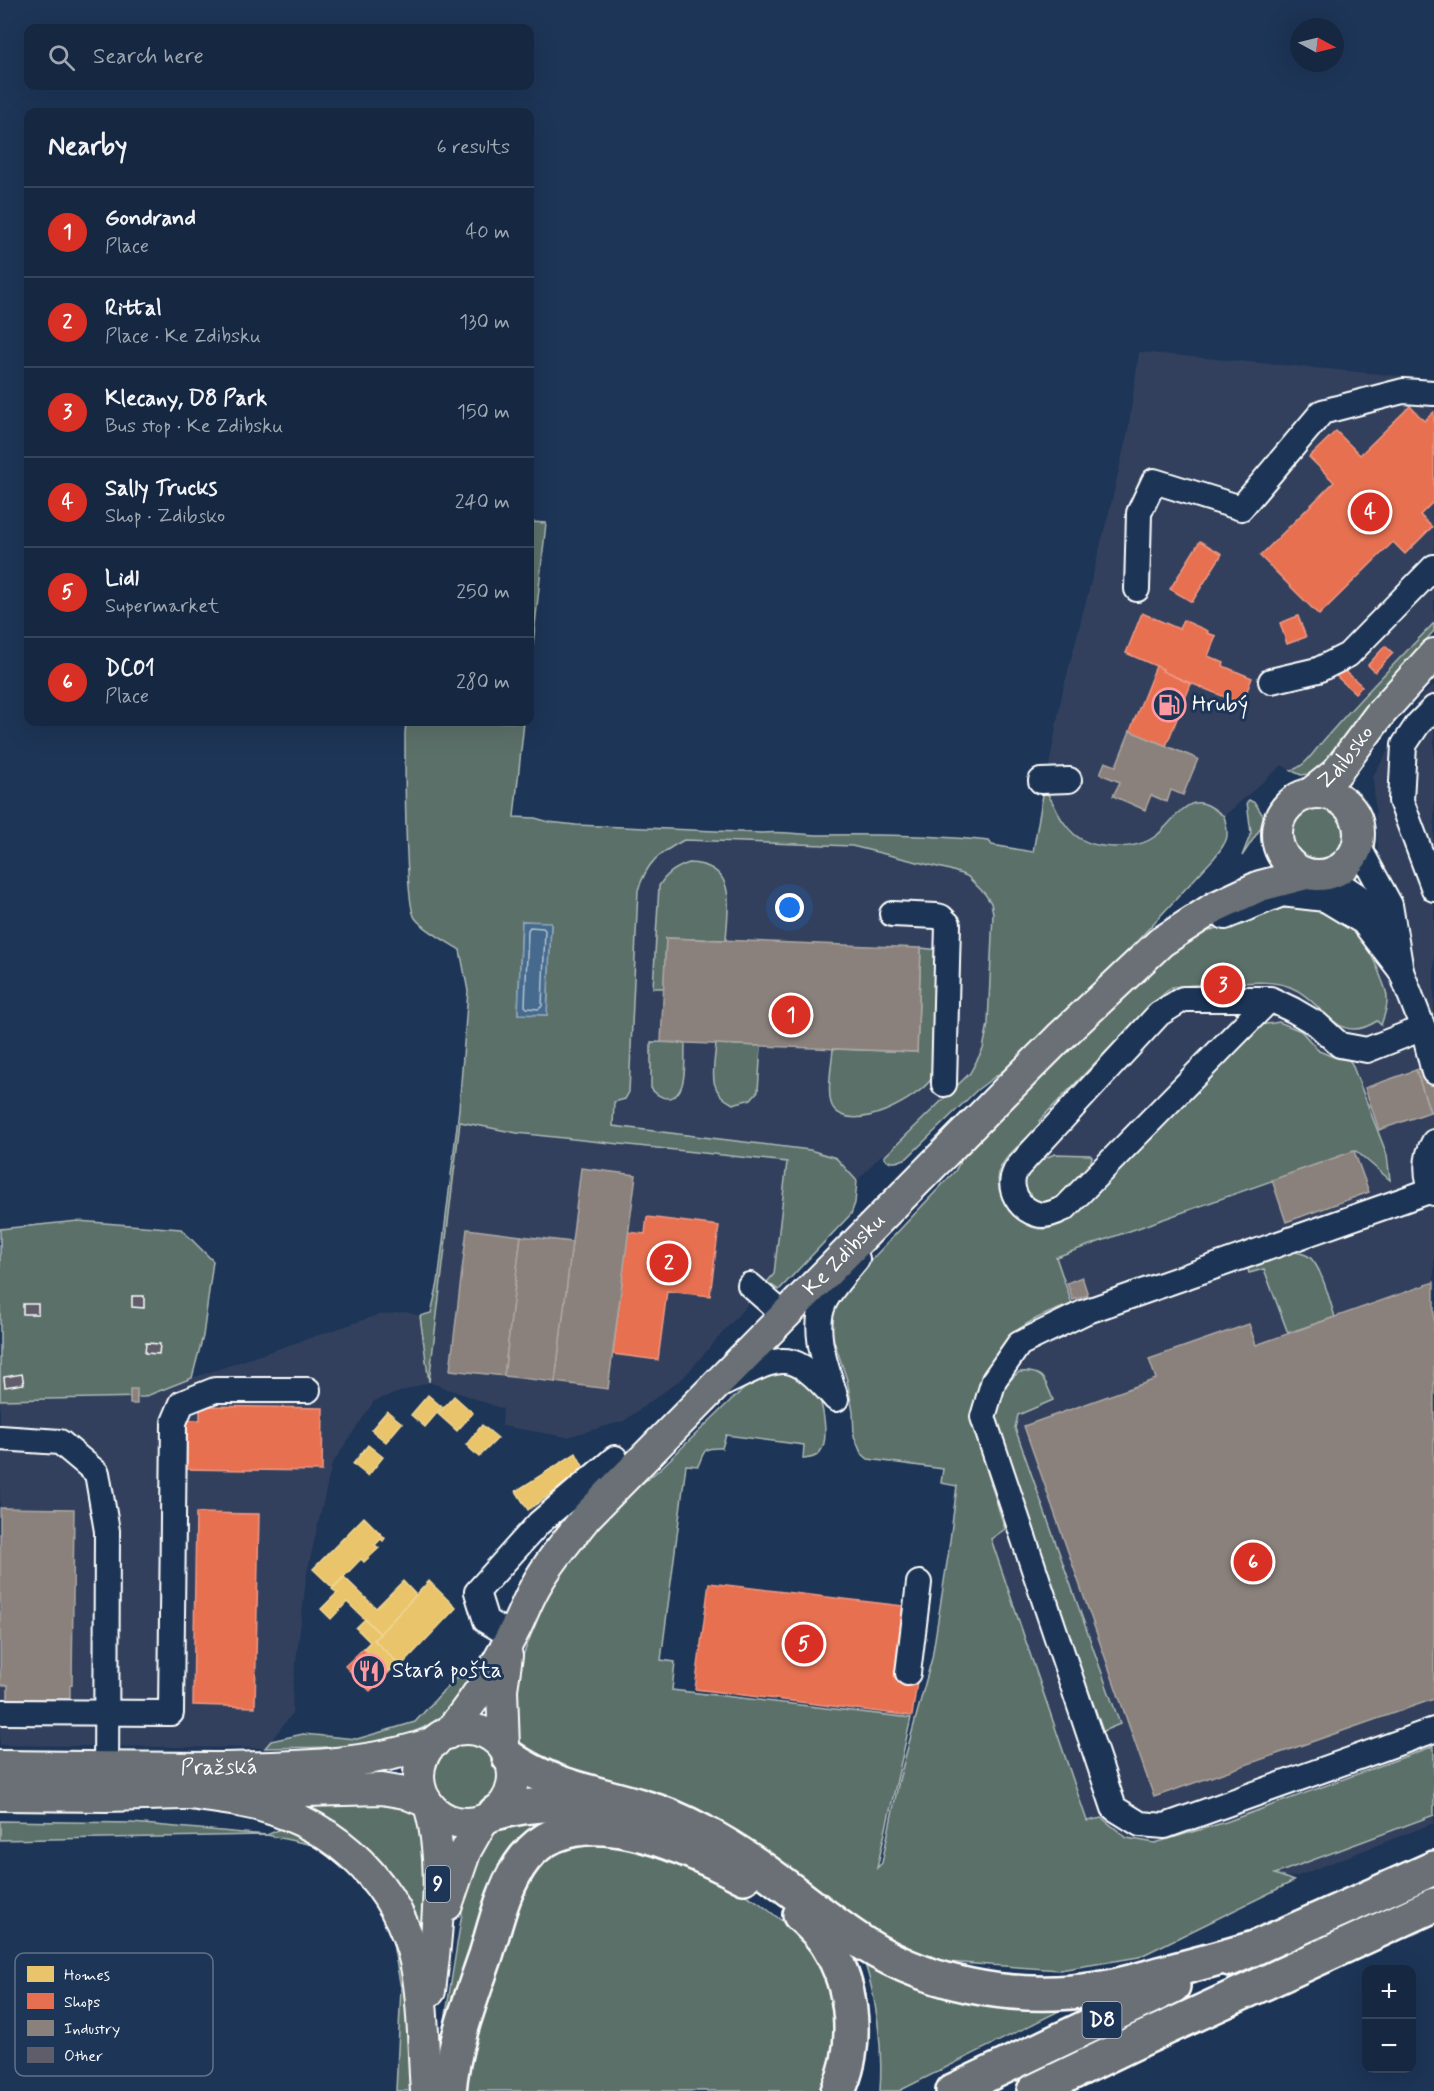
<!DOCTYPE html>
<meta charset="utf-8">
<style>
:root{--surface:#162841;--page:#23344c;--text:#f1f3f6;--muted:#9ea6b1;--line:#35445a;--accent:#d93025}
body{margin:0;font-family:Mynerve,sans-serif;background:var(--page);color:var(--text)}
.controls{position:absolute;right:18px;bottom:18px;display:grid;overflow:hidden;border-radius:12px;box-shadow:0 6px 24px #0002}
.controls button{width:54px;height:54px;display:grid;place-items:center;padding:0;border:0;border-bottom:2px solid var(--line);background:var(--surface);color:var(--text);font:30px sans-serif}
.compass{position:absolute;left:1290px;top:18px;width:54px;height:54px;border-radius:50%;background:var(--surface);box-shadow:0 6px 24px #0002;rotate:97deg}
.you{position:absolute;left:790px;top:908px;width:21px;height:21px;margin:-15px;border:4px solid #fff;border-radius:50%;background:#1a73e8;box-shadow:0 0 0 9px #1a73e833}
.badge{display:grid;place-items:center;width:39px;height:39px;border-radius:50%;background:var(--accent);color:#fff;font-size:20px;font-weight:700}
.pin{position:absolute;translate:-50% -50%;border:3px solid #fff;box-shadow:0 2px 6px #0006}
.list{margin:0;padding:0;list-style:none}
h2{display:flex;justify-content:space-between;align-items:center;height:78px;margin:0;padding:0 24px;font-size:26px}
h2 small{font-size:20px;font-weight:400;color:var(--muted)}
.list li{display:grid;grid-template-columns:39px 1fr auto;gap:18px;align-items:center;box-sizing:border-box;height:90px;padding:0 24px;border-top:2px solid var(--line)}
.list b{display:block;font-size:22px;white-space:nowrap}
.list p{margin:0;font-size:20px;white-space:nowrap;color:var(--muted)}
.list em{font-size:20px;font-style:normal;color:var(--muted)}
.icon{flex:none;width:33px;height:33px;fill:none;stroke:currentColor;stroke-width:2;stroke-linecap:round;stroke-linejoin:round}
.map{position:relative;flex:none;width:1434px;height:2091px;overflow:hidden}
.search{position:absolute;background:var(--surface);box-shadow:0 6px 24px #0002;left:24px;top:24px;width:510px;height:66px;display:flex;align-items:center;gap:15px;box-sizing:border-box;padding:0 21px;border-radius:12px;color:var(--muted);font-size:22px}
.panel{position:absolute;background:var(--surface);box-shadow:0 6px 24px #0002;left:24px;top:108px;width:510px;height:618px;border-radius:12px}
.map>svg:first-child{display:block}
.built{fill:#31415d}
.green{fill:#5c706b;stroke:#aeb8b5;stroke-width:1.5;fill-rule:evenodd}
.water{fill:#456b8d;stroke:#8fa6bb;stroke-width:1.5}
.homes{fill:#e9c46a;stroke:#f0d697;stroke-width:1.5}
.shops{fill:#e76f51;stroke:#ee9a85;stroke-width:1.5}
.industry{fill:#8a817c;stroke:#ada7a3;stroke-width:1.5}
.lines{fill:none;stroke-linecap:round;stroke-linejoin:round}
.shore{stroke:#b5c4d1;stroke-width:1.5}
.building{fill:#605d6b;stroke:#fff;stroke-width:1.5}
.minor-casing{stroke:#fff;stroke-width:28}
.major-casing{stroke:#fff;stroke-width:34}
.highway-casing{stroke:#fff;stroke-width:38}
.minor{stroke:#1d3557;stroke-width:24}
.major{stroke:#6a7074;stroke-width:30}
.highway{stroke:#6a7074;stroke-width:33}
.labels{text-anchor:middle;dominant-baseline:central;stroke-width:6;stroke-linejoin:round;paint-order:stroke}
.shield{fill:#1d3557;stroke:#bbc2cd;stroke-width:1.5}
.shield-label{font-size:21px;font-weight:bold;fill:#fff}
.poi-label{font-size:22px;fill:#fff;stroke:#1d3557;text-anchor:start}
.street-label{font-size:22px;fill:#fff;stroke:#1d3557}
.key{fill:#1d3557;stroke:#617289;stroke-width:1.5}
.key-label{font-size:16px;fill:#fff}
</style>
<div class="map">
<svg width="1434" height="2091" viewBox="0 0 1434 2091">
<rect width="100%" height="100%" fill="#1d3557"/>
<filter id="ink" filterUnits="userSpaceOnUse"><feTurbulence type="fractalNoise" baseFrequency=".0167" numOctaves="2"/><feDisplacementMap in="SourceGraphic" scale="12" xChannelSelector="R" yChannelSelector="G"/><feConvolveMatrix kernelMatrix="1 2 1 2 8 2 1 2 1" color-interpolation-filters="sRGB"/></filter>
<g filter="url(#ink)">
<g class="built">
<polygon points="1139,352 1434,379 1434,623 1355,704 1298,770 1290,770 1282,765 1224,816 1204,803 1187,806 1156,837 1138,844 1120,848 1100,845 1077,837 1062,822 1047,792 1048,772 1062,694 1111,504 1128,431"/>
<polygon points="1434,685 1434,1823 1295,1877 882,1863 899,1780 932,1658 948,1556 992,1140 1153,985 1313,920 1379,863 1373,776 1419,698"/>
<polygon points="682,835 1020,851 989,1054 884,1157 881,1155 857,1181 851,1174 613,1126 614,1102 620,1101 629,1092 638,890 644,874 660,853 684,840"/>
<polygon points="459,1122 517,1133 787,1162 774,1274 684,1377 624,1421 567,1437 502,1426 503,1409 429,1382 374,1401 332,1464 307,1572 293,1686 292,1714 265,1748 0,1745 0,1400 144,1397 192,1378 378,1315 406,1312 420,1316 430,1379"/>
</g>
<g class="green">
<polygon points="530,522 546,523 530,672"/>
<path d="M1434 623V631L1387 682 1362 713 1343 747 1316 773 1301 775 1290 770C1304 769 1314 751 1323 741 1358 700 1396 662 1434 623Z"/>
<path d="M406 722H524L514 817 535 818 549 822 576 825 762 833C783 831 802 835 822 835 878 834 934 835 989 841L992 845 1033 852 1044 789C1056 804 1058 820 1074 834 1093 851 1137 851 1157 835 1167 827 1182 805 1195 803 1206 801 1215 810 1224 816 1230 837 1228 841 1214 858L1126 953 1016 1061 977 1090 907 1158C899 1161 891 1166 884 1157L970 1073 983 1049 988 1024 993 913 991 903 985 894 967 876 950 870 852 846 684 840C658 854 648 861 638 890L629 1092 625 1099 614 1102 613 1126 810 1150 836 1158 857 1181 855 1203 851 1214 779 1290 767 1282 774 1274 787 1162 517 1133 460 1122 429 1382 420 1316 431 1313 438 1283 459 1109 468 991 460 950C449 943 423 929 415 918 405 904 405 761 405 734ZM522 921 551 923 547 1015 518 1014Z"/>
<polygon points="1249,800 1255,803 1266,820 1242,856 1251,833 1247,802"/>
<circle cx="1318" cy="833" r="31"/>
<path d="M689 863C738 865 728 905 726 940L666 938 664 988H653L659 886C666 874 675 868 689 863Z"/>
<path d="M1284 908C1298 908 1313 909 1326 914 1356 924 1372 951 1382 980 1384 985 1387 992 1387 998 1388 1007 1384 1016 1381 1025L1377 1021C1335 1048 1324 1000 1290 987 1275 981 1256 982 1239 983V977L1221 976 1220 983 1172 987 1153 1003 1039 1121 1041 1125C1030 1136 1006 1154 1000 1169 991 1194 1018 1230 1044 1229 1050 1229 1056 1226 1062 1224L1261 1025 1279 1022 1301 1031 1319 1051 1336 1058 1349 1060 1352 1064 1387 1155 1390 1180 1356 1151 1056 1257 1072 1304C1047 1313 1017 1324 1001 1347 994 1355 990 1366 985 1376 976 1393 970 1410 974 1429L1005 1529 991 1539 1087 1821 1102 1818 1127 1838 1155 1843 1226 1822 1434 1746V1815L1275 1874 1294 1881 1139 1957 1060 1970 946 1962 896 1950 564 1775 521 1745 513 1728 515 1676 549 1589 605 1514 661 1468 731 1400 758 1377 787 1371C795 1376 809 1382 815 1389 823 1401 830 1440 820 1452 816 1458 810 1458 803 1459L804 1445 726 1435 722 1448C702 1447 705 1451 698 1466L686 1465 661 1660 675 1662 672 1690 911 1718 877 1868 882 1863 899 1780 932 1658 948 1556 957 1486 941 1483 943 1469 868 1459 861 1453 854 1436 853 1412 847 1380 830 1329 831 1317 841 1296 858 1274 955 1171 973 1138 1167 954 1206 932 1238 920Z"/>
<path d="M921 948 939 950 932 1078C918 1099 854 1134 834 1109 825 1099 832 1063 833 1049L917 1052Z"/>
<path d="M651 1042 685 1043C684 1058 689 1098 667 1098 661 1098 654 1093 651 1088Z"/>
<path d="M716 1044 761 1046 758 1091 751 1099 733 1104C706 1091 714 1070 716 1044Z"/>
<path d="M1055 1154 1090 1155 1092 1157 1090 1166C1082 1175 1067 1195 1058 1200 1027 1214 1004 1171 1055 1154Z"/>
<polygon points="78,1221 181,1229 213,1261 203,1336 192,1378 144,1397 0,1400 0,1229"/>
<path d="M1290 1251C1296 1252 1303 1253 1308 1256 1321 1264 1330 1302 1335 1317L1288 1333 1264 1269 1249 1273 1247 1266Z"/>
<path d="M1019 1372C1044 1370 1045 1380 1053 1400L1018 1415 1015 1428 1120 1724 1103 1731 993 1421C997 1398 1001 1387 1019 1372Z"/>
<path d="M487 1665C479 1677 471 1692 460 1702 405 1754 335 1746 265 1748L271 1741 303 1734 357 1739 415 1722 454 1679Z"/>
<circle cx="466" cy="1776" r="35"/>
<polygon points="374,1798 412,1806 429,1834 422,1928 415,1928 311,1814 313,1807"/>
<polygon points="566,1816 442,2039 467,1882 487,1835 502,1825"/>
<polygon points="0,1821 132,1823 267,1835 285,1827 326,1845 355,1869 376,1891 403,1939 411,1974 414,2091 396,2091 401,1988 391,1933 365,1888 317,1846 267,1835 0,1840"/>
<polygon points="603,1838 697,1867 758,1902 801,1936 822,1971 836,2003 837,2047 825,2091 458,2091 519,1886 545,1853"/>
<path d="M863 1957 1071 2005 899 2091H880C883 2046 877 2000 863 1957Z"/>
</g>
<polygon class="water" points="522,921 551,922 547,1015 518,1014"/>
<g class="homes">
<polygon points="428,1395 442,1407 425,1427 411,1415"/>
<polygon points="454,1396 473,1413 457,1431 438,1414"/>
<polygon points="387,1411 402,1423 386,1442 371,1430"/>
<polygon points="482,1425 498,1438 479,1457 466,1445"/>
<polygon points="368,1445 383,1457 368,1476 353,1464"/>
<polygon points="576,1453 585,1470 528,1510 516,1491"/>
<polygon points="364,1517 385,1538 383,1541 381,1539 375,1545 379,1548 364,1562 361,1559 333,1588 313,1569"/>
<polygon points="344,1577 376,1608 403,1581 416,1595 380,1634 347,1602 331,1619 321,1609 337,1593 332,1589"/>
<polygon points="429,1581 456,1608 401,1666 374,1640"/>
<polygon points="365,1619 380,1634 374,1640 401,1666 399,1668 396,1665 388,1673 378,1663 374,1667 366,1658 369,1655 363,1649 370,1642 356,1628"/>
</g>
<g class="shops">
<polygon points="1410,406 1424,421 1434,412 1434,501 1420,515 1432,527 1405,554 1393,542 1319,615 1260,556 1334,482 1309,457 1336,431 1360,455"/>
<polygon points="1200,541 1222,554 1192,602 1170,589"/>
<polygon points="1142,613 1179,629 1183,620 1208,631 1207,633 1216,636 1208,656 1224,663 1223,666 1252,678 1242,704 1166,673 1162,671 1163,669 1126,653"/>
<polygon points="1298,616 1306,637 1287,644 1280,623"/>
<polygon points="1385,646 1393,653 1375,672 1368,665"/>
<polygon points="1156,666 1163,669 1162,671 1191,684 1166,746 1130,731"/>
<polygon points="1343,669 1362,686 1355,693 1336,676"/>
<polygon points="647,1217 719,1226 710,1296 667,1291 658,1360 613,1354 628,1232 645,1234"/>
<polygon points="200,1406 323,1408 322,1471 182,1469 183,1420 200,1420"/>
<polygon points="196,1513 259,1514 255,1707 193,1705"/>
<polygon points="709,1583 911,1607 902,1680 917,1682 912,1716 695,1689"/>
<polygon points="363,1649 369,1655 366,1658 374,1667 378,1663 388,1673 370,1691 345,1666"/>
</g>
<g class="industry">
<polygon points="1130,731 1198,759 1183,795 1171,790 1167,802 1151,795 1145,810 1113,796 1120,782 1100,774 1105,762 1116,766"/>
<polygon points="666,938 921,948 917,1052 661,1042"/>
<polygon points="1434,1064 1434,1111 1430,1112 1416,1070"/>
<polygon points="1416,1070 1430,1112 1379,1130 1365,1088"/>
<polygon points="1354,1151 1369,1192 1286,1222 1272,1180"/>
<polygon points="581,1168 636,1175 608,1389 555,1382"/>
<polygon points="467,1229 521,1236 504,1376 450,1370"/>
<polygon points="521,1236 572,1242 555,1382 504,1376"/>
<polygon points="1082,1277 1088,1295 1073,1300 1067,1283"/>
<polygon points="1434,1282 1434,1699 1154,1797 1024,1426 1156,1379 1149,1359 1249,1324 1256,1345"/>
<rect x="130" y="1389" width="7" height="15"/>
<polygon points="0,1508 74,1509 72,1685 70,1685 70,1700 8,1700 8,1685 0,1685"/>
</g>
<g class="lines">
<polygon class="shore" points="530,927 543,928 545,930 542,1006 539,1009 527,1008 525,1006 528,930"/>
</g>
<g class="building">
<polygon points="132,1296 144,1296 144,1308 132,1307"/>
<rect x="23" y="1304" width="15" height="10"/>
<polygon points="146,1343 160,1344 159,1354 145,1353"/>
<polygon points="22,1374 24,1384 5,1387 4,1377"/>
</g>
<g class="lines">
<defs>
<g id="minor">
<polyline points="1137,589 1139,513 1154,481 1241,508 1322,412 1403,391 1434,393"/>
<polyline points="1271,681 1318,670 1348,655 1434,567"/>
<polyline points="1434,708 1418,724 1404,745 1401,801 1434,889"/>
<polyline points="1041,781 1069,780"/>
<polyline points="1358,846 1390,905 1401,971 1423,1028 1434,1072"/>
<polyline points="1326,875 1364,900 1387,932"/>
<polyline points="892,914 937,916 941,917 948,924 944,1084"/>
<polyline points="1225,917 1282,894 1325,899 1363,922 1401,971"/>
<path d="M1270 999 1065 1208C1056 1212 1046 1217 1037 1214 1019 1209 1007 1189 1015 1172 1017 1167 1023 1162 1027 1157L1159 1014 1183 999H1270L1293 1010 1317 1024 1340 1045 1367 1050 1423 1028"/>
<path d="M1434 1142C1425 1157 1425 1178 1434 1193"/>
<polyline points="1432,1190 1085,1312 1019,1344 994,1380 983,1417 1114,1808 1140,1824 1165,1826 1434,1730"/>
<polyline points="750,1285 784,1315"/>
<path d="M723 1384C780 1357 789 1345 834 1397"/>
<path d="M836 1399C828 1370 811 1332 824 1303 832 1287 846 1273 857 1259"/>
<polyline points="0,1438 60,1442 97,1473 107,1531 106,1785"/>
<polyline points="512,1636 486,1621 477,1592 539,1523 615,1458"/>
<polyline points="908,1673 919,1583"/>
<polyline points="0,1712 171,1713 174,1422 182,1403 215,1390 308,1390"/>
</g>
<g id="major">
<circle cx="1318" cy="834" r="41"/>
<path id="s1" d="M1311 793 1336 773 1380 714 1434 654"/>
<circle cx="466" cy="1776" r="47"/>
<path id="s2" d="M447 1734C473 1704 493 1672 511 1637 520 1621 526 1603 535 1587 549 1561 569 1539 587 1516L1003 1094 1059 1038 1161 942 1215 907 1260 886 1306 874"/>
<polyline points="504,1748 502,1689 507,1656"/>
<path id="s3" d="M0 1766C71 1767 143 1768 214 1768 288 1767 364 1767 435 1742"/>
<path d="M189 1794C218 1798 247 1801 274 1810 350 1835 406 1898 418 1977 424 2015 423 2053 426 2091"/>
<polyline points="0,1795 106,1796 382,1789 405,1793 427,1802"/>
<path d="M429 1805C446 1860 437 1934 430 1991"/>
<polyline points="447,1905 466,1850 483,1820"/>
</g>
<g id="highway">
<path d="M509 1757C549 1786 594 1792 640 1806 661 1812 683 1821 703 1832 757 1860 801 1900 851 1935 921 1985 1014 2002 1097 1989 1118 1986 1139 1980 1159 1974 1190 1966 1220 1958 1251 1949"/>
<path d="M495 1813C528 1804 561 1802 594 1809"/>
<path d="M800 1915C810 1924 821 1934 828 1946 854 1988 859 2046 838 2091"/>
<polyline points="1230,1959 1434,1868"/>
<path d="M449 2091C453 2044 471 1999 486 1955 496 1923 504 1884 525 1858 576 1794 687 1847 744 1877"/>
<polyline points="953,2091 1173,1986"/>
<polyline points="1034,2091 1142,2039 1434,1905"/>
</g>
</defs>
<use href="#minor" class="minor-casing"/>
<use href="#major" class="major-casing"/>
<use href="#highway" class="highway-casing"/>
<use href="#minor" class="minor"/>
<use href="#major" class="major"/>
<use href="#highway" class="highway"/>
</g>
</g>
<defs>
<symbol id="fuel-ring" viewBox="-11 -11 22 22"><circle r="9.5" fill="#1d3557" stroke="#ff9aa2" stroke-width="1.5"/><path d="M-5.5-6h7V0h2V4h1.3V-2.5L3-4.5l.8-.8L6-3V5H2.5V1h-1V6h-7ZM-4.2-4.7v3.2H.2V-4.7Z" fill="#ff9aa2"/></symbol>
<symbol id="restaurant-ring" viewBox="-11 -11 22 22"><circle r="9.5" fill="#1d3557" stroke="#ff9aa2" stroke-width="1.5"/><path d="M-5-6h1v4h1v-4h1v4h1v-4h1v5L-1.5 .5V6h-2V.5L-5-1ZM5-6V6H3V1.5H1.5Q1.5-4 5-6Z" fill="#ff9aa2"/></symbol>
</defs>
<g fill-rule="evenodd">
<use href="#fuel-ring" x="1150" y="686" width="38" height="38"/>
<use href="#restaurant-ring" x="350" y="1652" width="38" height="38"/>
</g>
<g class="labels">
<g class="shield">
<rect x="426" y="1866" width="24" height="36" rx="4.5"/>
<rect x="1082.5" y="2002" width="39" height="36" rx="4.5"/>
</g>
<g class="shield-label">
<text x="438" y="1884">9</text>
<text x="1102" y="2020">D8</text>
</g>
<g class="poi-label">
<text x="1192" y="705">Hrubý</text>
<text x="392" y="1671">Stará pošta</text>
</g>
<g class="street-label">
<text stroke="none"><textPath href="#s1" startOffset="50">Zdibsko</textPath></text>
<text stroke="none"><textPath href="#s2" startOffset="627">Ke Zdibsku</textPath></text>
<text stroke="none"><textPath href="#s3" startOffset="219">Pražská</textPath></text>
</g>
</g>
<rect x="15" y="1953" width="198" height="123" rx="9" class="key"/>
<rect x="27" y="1966" width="27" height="16" fill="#e9c46a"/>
<rect x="27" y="1993" width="27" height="16" fill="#e76f51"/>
<rect x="27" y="2020" width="27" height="16" fill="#8a817c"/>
<rect x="27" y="2047" width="27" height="16" fill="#605d6b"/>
<g class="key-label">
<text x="64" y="1980">Homes</text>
<text x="64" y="2007">Shops</text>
<text x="64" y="2034">Industry</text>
<text x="64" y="2061">Other</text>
</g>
</svg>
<div class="controls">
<button>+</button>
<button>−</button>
</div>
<svg class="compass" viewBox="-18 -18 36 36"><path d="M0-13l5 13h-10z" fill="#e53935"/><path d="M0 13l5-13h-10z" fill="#9ea6b1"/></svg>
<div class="you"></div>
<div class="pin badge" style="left:791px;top:1015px">1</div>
<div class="pin badge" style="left:669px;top:1263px">2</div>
<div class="pin badge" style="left:1223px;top:985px">3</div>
<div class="pin badge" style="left:1370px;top:512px">4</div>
<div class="pin badge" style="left:804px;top:1644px">5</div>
<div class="pin badge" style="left:1253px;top:1562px">6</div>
<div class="search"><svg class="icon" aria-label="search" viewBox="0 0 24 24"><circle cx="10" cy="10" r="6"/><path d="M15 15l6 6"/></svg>Search here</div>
<section class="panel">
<h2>Nearby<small>6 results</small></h2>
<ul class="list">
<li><span class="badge">1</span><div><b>Gondrand</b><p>Place</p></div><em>40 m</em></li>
<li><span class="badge">2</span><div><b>Rittal</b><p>Place · Ke Zdibsku</p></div><em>130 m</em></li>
<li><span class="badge">3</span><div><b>Klecany, D8 Park</b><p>Bus stop · Ke Zdibsku</p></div><em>150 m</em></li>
<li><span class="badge">4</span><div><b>Sally Trucks</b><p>Shop · Zdibsko</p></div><em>240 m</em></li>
<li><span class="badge">5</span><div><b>Lidl</b><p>Supermarket</p></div><em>250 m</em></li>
<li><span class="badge">6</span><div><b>DC01</b><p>Place</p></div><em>280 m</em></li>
</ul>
</section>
</div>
